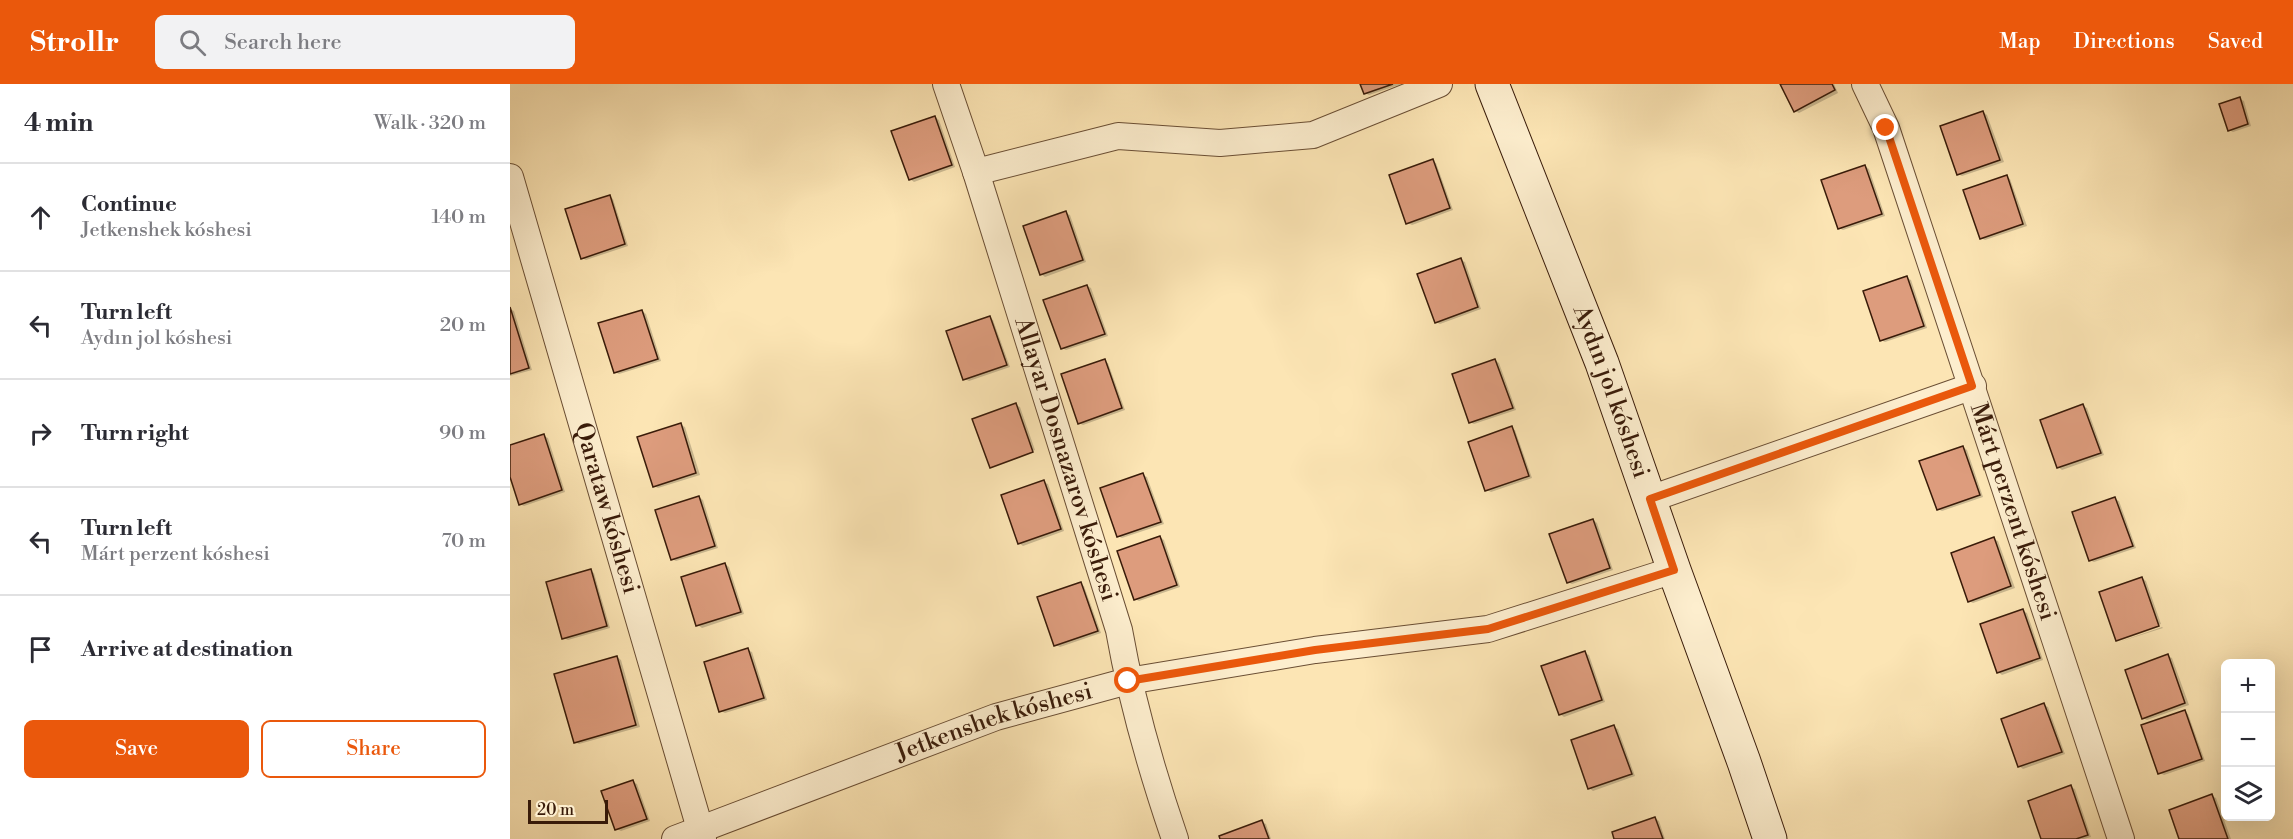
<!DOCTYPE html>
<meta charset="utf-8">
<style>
:root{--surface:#fff;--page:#f2f2f3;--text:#2b2b33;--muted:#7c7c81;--line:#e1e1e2;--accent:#ea580c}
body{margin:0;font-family:"Libre Bodoni",serif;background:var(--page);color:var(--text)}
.controls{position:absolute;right:18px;bottom:18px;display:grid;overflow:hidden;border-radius:9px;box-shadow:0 6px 24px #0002}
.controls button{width:54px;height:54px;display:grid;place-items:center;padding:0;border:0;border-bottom:2px solid var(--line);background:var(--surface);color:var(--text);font:30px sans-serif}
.scale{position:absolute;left:18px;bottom:15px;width:80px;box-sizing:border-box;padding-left:6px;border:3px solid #391b09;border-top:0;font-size:16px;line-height:21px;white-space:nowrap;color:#391b09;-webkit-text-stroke:4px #fdeece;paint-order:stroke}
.stop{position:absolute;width:18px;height:18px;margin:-14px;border:4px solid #ea580c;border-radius:50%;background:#fff}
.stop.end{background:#ea580c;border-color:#fff;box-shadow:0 2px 6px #0008}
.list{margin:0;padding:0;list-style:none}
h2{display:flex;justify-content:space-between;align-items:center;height:78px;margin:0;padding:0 24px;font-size:26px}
h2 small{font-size:20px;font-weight:400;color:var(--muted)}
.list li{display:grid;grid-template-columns:39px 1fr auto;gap:18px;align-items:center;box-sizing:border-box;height:108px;padding:0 24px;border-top:2px solid var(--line)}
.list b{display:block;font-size:22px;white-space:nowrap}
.list p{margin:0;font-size:20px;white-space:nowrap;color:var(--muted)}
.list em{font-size:20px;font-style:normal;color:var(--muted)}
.actions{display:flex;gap:12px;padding:18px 24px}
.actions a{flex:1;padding:14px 0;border:2px solid var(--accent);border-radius:9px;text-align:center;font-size:21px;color:var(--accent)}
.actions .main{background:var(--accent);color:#fff}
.icon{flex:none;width:33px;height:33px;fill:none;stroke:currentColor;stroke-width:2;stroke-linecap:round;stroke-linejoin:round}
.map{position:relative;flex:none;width:1783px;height:755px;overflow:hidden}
header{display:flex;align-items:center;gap:36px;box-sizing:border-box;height:84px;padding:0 30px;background:var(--accent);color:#fff}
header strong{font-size:28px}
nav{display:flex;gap:33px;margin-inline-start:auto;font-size:21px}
.search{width:420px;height:54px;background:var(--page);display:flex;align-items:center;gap:15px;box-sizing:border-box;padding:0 21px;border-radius:9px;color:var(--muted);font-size:22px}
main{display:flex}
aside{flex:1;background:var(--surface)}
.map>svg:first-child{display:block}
.shadow{fill:#0003}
.building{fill:#dd9c7d;stroke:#391b09;stroke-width:1.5}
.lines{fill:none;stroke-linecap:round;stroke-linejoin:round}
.street-casing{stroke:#6a4e34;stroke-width:28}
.secondary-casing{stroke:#391b09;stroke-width:35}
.street{stroke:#fdeece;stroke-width:26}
.secondary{stroke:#fdeece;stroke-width:33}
.route{stroke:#ea580c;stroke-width:8}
.labels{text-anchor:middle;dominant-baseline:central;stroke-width:6;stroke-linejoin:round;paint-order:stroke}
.street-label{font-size:24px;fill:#391b09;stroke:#fdeece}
</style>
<header>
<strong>Strollr</strong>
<div class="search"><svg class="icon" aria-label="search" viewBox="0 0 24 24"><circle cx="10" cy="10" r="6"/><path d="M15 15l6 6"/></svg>Search here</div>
<nav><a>Map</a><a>Directions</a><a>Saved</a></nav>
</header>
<main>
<aside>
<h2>4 min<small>Walk · 320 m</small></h2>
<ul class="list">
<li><svg class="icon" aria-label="ahead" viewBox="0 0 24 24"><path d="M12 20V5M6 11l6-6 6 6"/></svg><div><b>Continue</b><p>Jetkenshek kóshesi</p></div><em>140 m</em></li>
<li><svg class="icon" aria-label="left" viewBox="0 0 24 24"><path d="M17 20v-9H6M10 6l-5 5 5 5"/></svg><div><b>Turn left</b><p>Aydın jol kóshesi</p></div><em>20 m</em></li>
<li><svg class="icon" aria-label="right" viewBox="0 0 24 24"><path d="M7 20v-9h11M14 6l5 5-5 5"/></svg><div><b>Turn right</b></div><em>90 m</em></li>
<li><svg class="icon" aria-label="left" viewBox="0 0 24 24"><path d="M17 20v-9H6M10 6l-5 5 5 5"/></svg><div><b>Turn left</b><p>Márt perzent kóshesi</p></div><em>70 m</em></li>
<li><svg class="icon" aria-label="arrive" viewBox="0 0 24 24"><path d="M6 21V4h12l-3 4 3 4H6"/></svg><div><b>Arrive at destination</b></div></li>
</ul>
<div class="actions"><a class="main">Save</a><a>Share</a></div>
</aside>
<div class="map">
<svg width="1783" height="755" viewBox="0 0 1783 755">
<rect width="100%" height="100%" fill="#fce5b4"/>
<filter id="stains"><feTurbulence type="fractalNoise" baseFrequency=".00333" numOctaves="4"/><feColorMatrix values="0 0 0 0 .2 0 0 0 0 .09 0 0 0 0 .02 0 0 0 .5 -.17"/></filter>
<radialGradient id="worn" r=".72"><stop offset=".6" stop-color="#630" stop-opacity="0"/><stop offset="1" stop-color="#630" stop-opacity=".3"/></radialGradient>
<g class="shadow">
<polygon points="852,0 892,0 859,11 855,9"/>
<polygon points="1272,0 1324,0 1328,9 1289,29 1285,27"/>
<polygon points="1730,15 1734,17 1741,42 1723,48 1719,46"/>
<polygon points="1473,28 1477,31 1494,78 1452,92 1448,90"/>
<polygon points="425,33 429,36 445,83 404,98 400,95"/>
<polygon points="922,77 926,79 943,126 902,141 898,139"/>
<polygon points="1355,82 1359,85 1375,132 1333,146 1329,144"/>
<polygon points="1496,92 1500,95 1517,142 1475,156 1471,154"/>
<polygon points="99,112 103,115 118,162 76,176 72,174"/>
<polygon points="556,129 560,131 576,178 535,193 531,190"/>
<polygon points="951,176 955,178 971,225 930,240 926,238"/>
<polygon points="1397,194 1401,196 1417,244 1375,258 1371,256"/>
<polygon points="577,202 581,204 598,252 556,266 552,264"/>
<polygon points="0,225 4,227 22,286 0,292"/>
<polygon points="132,227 136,230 151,277 109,290 105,288"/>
<polygon points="480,233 483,236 500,283 459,297 455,295"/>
<polygon points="985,276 989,279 1006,326 964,340 960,338"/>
<polygon points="594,277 598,279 615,326 573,341 569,339"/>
<polygon points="506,321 510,323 525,366 482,381"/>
<polygon points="1573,322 1577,324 1594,371 1552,386 1548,383"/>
<polygon points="171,341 175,343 190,391 148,404 144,402"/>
<polygon points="1001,344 1005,346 1022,394 981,408 977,406"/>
<polygon points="34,352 38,354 55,408 14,422 10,420 0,388 0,363"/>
<polygon points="1453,363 1457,366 1473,413 1432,427 1428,425"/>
<polygon points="633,391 637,393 654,440 612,454 608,452"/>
<polygon points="534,398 538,400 554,447 513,462 509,459"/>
<polygon points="189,413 193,416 208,464 166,477 162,475"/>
<polygon points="1605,415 1609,417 1626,464 1584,478 1580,476"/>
<polygon points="1083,436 1087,439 1103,486 1062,500 1058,498"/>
<polygon points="650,453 654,456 670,503 629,517 625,515"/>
<polygon points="1484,455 1488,457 1505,504 1463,519 1459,517"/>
<polygon points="215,480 219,483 234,530 192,544 188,541"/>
<polygon points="80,487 84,489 100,544 58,556 54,554"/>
<polygon points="1632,494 1636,497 1651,540 1608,555 1608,557 1607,556"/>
<polygon points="570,500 574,502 591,549 550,563 546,561"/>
<polygon points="1513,527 1517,529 1533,576 1492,591 1488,588"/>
<polygon points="1652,543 1653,544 1609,558"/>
<polygon points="238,566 242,568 257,616 215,629 211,627"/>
<polygon points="1075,569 1079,571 1095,618 1054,633 1050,630"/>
<polygon points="1658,572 1662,574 1679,621 1637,636 1633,634"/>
<polygon points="107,573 111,576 130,643 69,660 65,658"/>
<polygon points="1534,621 1538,623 1555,670 1513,685 1509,682"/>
<polygon points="1674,627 1678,630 1695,677 1654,691 1650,689"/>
<polygon points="1104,643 1108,645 1125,692 1083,707 1079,704"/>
<polygon points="123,698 127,700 140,737 111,747 107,745"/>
<polygon points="1561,703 1565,705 1581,753 1574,755 1532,755 1520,718"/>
<polygon points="1702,712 1706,714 1721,755 1671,755 1661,727"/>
<polygon points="1145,734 1149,737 1155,755 1106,755 1104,749"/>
<polygon points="752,738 756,740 761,755 712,755 711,752"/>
</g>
<g class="building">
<polygon points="850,0 883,0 854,10"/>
<polygon points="1270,0 1322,0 1325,6 1284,28"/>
<polygon points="1730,13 1738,40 1718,47 1709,20"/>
<polygon points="1473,27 1490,76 1447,91 1430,42"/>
<polygon points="425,32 442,81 399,96 381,47"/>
<polygon points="923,75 940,124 896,140 879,91"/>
<polygon points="1355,81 1372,130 1328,145 1311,96"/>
<polygon points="1497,91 1513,140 1470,155 1453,106"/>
<polygon points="100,111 115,160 71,175 55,125"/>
<polygon points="556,127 573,176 530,191 513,142"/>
<polygon points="951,174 968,223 925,239 907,190"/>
<polygon points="1397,192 1414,242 1370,257 1353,207"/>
<polygon points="577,201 595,250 551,265 533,216"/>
<polygon points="0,223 19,284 0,290"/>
<polygon points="132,226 148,275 104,289 88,239"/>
<polygon points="480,232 497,281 453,296 436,247"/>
<polygon points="595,275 612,324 568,340 551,290"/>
<polygon points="985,275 1003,324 959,339 942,290"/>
<polygon points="506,319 523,368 480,384 462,335"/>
<polygon points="1573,320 1591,369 1547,384 1530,336"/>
<polygon points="171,339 186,389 143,403 127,353"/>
<polygon points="1002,342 1019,392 975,407 958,358"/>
<polygon points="34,350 52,406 9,421 0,393 0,361"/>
<polygon points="1453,362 1470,411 1427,426 1409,377"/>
<polygon points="633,389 651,438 607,453 590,404"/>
<polygon points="534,396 551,445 508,460 491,411"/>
<polygon points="189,412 205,462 161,476 145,426"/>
<polygon points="1605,413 1623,462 1579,477 1562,428"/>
<polygon points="1083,435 1100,484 1057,499 1039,450"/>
<polygon points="650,452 667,501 624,516 607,467"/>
<polygon points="1484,453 1501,502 1458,518 1441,469"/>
<polygon points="215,479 231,528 186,542 171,493"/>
<polygon points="81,485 97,542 52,555 36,498"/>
<polygon points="1632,493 1649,542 1606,557 1589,508"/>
<polygon points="571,498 588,547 544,562 527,513"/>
<polygon points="1513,525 1530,574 1487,589 1470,540"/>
<polygon points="238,564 254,614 209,628 194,578"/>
<polygon points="1075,567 1092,616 1049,631 1031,582"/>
<polygon points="1658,570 1675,619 1632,635 1615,586"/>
<polygon points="107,572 126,641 64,659 44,590"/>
<polygon points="1534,619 1552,668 1508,683 1491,635"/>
<polygon points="1675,626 1692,675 1648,690 1631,641"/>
<polygon points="1104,641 1122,690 1078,705 1061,656"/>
<polygon points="123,696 137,735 105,746 91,707"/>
<polygon points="1561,701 1578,751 1566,755 1531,755 1518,717"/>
<polygon points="1702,710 1718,755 1669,755 1659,726"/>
<polygon points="1145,733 1153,755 1104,755 1102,748"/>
<polygon points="752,736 759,755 710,755 709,752"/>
</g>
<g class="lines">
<defs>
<g id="street">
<path id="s1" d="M436 0 466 88 609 546C622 620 641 685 665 755"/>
<path id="s2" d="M1355 0 1376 44 1611 755"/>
<polyline points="466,88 608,52 710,59 803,51 929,0"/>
<path id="s3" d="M0 93 193 755"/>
<polyline points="1140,415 1463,302"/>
<path id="s4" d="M165 755 486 633 618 597 805 566 978 545 1164 486"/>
</g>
<g id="secondary">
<path id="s5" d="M982 0 1092 279 1164 486 1234 678 1260 755"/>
</g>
</defs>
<use href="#street" class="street-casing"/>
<use href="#secondary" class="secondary-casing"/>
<use href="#street" class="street"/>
<use href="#secondary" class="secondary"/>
</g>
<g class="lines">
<polyline class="route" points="618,597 805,566 978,545 1164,486 1140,415 1462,302 1376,44"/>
</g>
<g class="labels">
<g class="street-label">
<text stroke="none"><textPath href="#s5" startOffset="330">Aydın jol kóshesi</textPath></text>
<text stroke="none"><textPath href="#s1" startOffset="394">Allayar Dosnazarov kóshesi</textPath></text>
<text stroke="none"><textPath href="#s3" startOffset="345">Qarataw kóshesi</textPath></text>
<text stroke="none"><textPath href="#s2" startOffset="453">Márt perzent kóshesi</textPath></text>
<text stroke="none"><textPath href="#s4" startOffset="340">Jetkenshek kóshesi</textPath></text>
</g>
</g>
<rect width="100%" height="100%" filter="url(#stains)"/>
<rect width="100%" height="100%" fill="url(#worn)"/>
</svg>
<div class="controls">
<button>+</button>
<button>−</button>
<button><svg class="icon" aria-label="layers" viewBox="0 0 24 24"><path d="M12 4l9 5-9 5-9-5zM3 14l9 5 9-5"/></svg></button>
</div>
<div class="scale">20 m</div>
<div class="stop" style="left:618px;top:597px"></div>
<div class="stop end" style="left:1376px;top:44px"></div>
</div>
</main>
